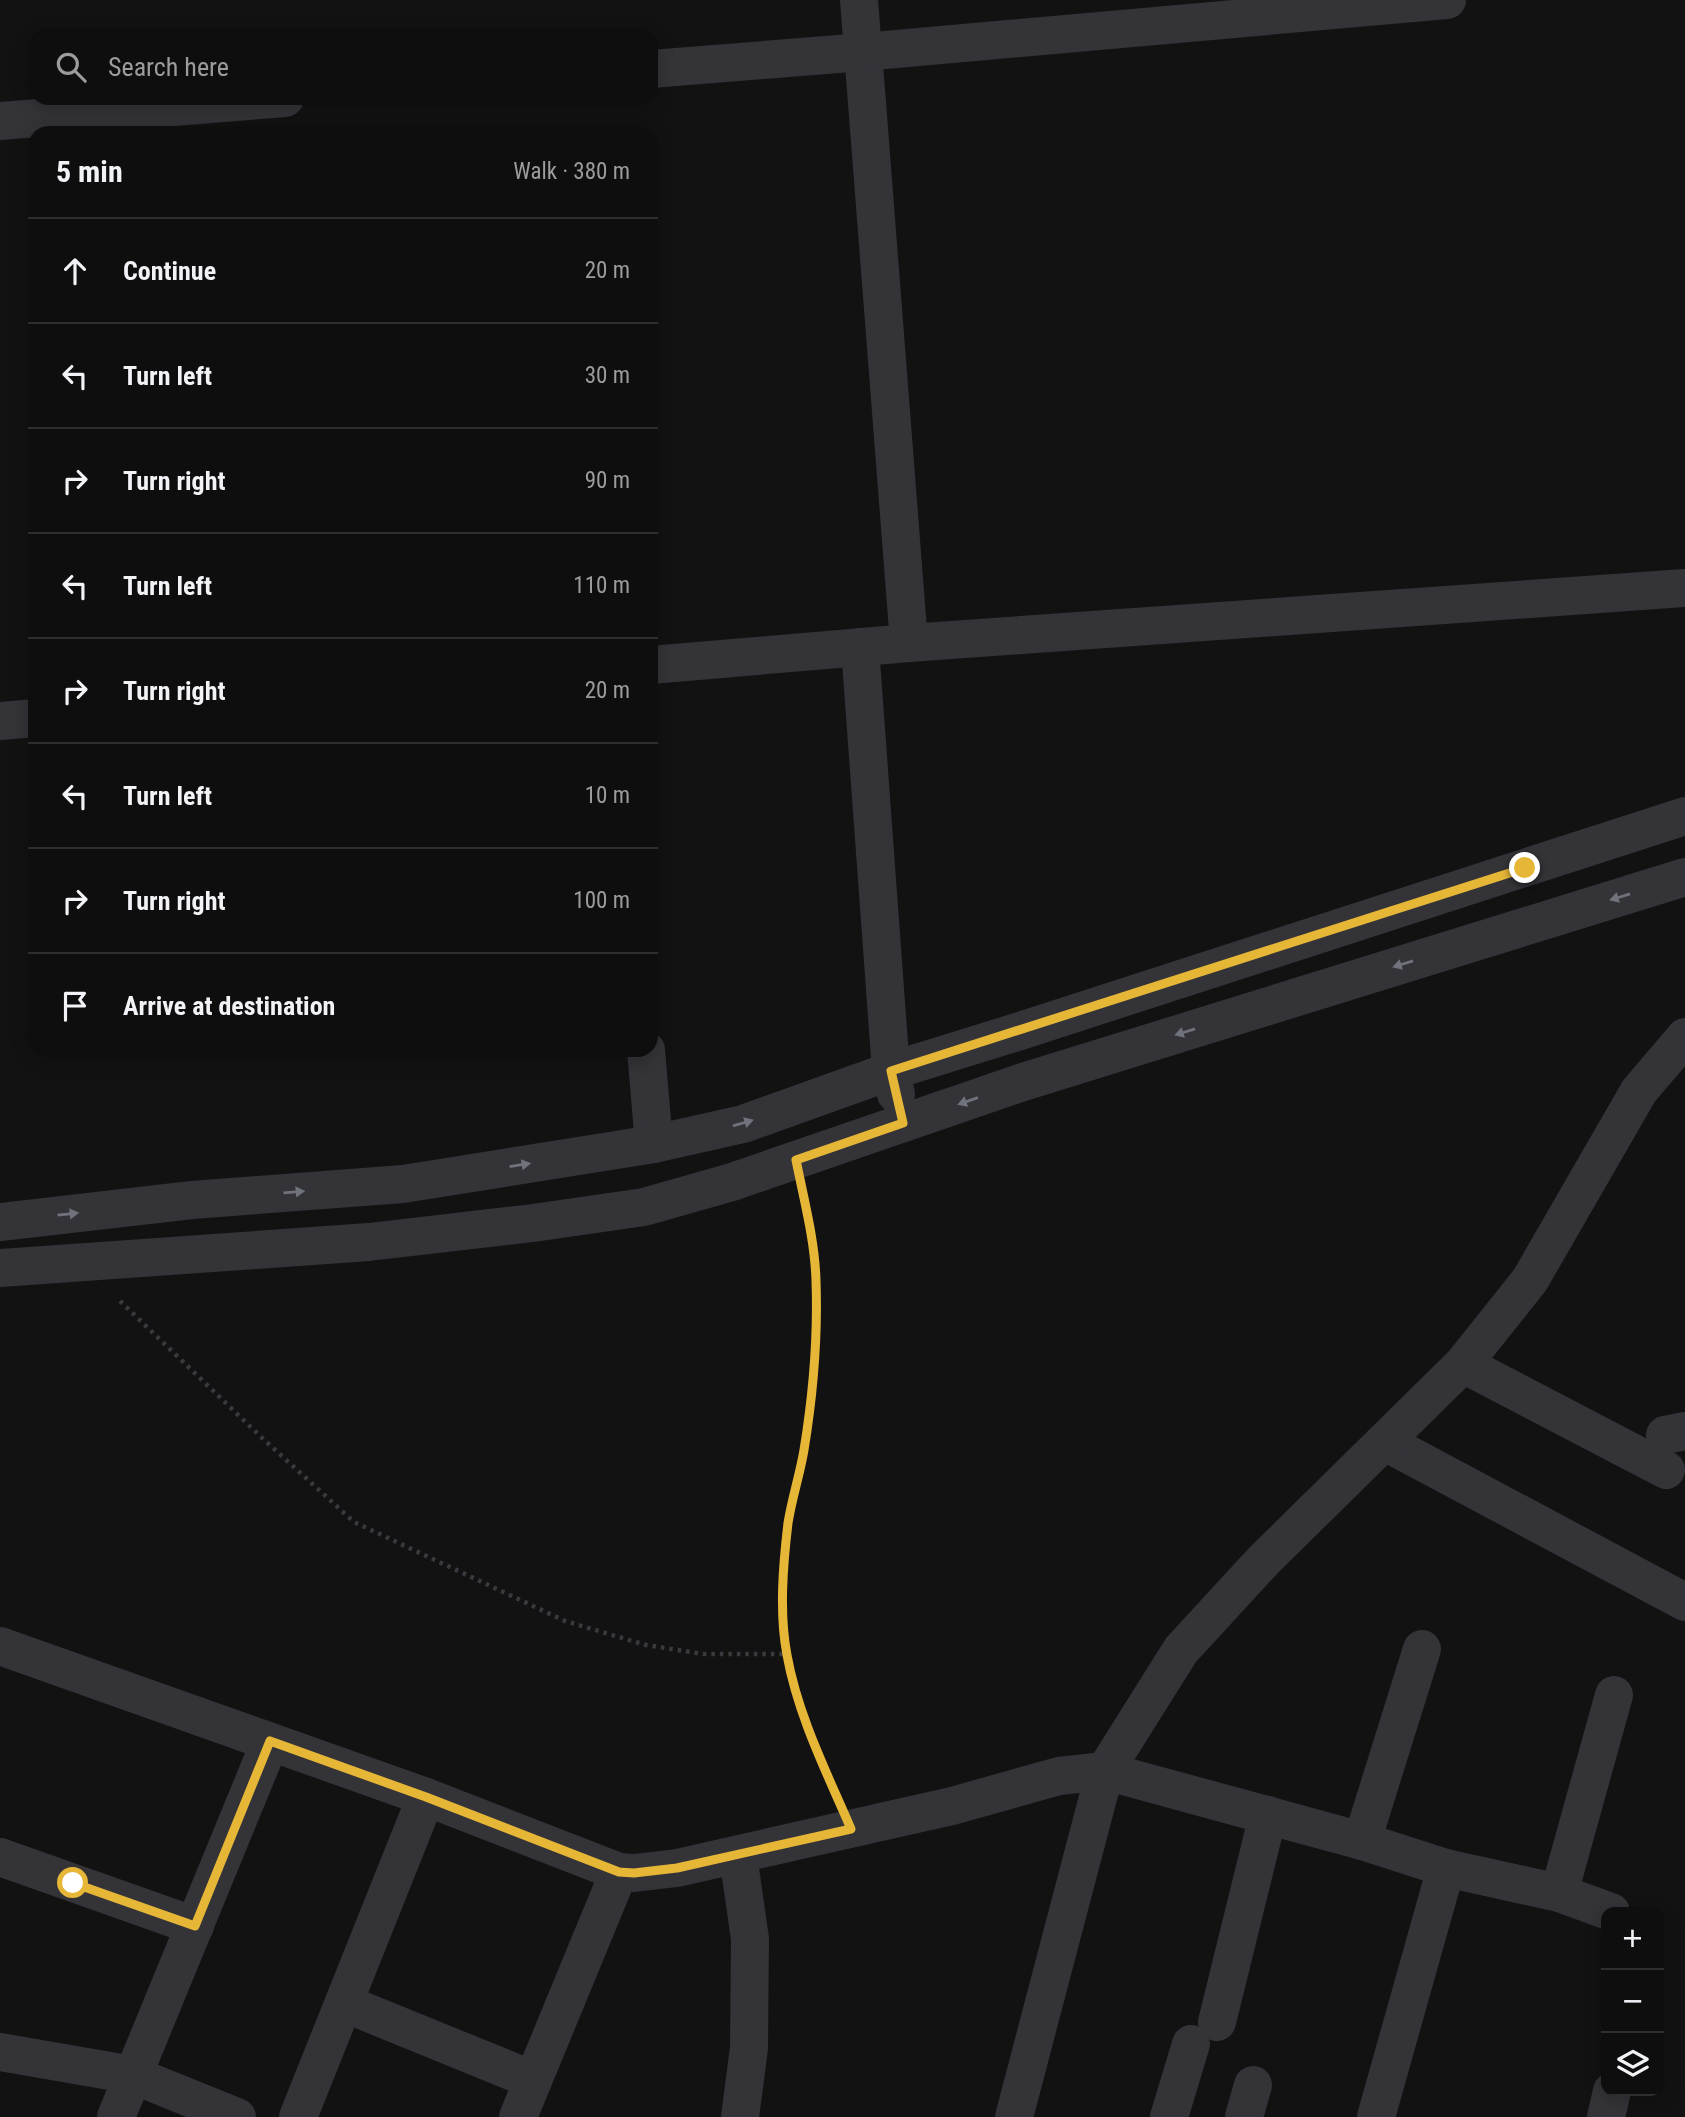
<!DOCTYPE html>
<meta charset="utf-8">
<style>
:root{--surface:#0e0e0e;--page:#1c1c1c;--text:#f1f3f6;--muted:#9b9c9e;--line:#2e2e2e}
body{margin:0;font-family:"Roboto Condensed",sans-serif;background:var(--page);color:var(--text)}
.controls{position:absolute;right:21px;bottom:21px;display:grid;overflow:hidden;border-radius:14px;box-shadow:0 4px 18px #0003}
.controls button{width:63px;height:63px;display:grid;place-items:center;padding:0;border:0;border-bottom:2px solid var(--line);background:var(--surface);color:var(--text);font:35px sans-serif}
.stop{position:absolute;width:21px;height:21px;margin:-16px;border:5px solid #e6b637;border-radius:50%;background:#fff}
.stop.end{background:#e6b637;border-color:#fff;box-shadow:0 2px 7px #0008}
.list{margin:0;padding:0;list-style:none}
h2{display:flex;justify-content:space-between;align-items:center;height:91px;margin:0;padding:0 28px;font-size:30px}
h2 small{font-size:23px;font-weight:400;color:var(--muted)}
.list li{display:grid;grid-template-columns:46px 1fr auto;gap:21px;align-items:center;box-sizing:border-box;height:105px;padding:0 28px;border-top:2px solid var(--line)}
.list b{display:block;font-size:26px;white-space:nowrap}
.list em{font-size:23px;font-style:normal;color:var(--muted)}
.icon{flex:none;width:38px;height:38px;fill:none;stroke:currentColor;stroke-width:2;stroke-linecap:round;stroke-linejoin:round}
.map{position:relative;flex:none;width:1685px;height:2117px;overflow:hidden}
.search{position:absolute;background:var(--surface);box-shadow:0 4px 18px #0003;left:28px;top:28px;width:630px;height:77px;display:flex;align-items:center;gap:18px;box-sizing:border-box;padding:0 24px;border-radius:21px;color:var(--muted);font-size:26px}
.panel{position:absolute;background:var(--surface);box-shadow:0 4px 18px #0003;left:28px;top:126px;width:630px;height:931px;border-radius:21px}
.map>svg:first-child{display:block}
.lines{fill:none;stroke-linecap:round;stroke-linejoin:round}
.path{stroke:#393a3f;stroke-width:4.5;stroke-dasharray:3.5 5;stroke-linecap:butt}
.minor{stroke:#333338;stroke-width:38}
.oneway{fill:#71737c}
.route{stroke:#e6b637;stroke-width:9}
</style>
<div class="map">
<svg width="1685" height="2117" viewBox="0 0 1685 2117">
<rect width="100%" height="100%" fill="#121213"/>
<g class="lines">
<g class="path">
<path d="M805 1201C822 1283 817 1368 804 1450 800 1474 792 1498 788 1522 782 1565 779 1612 786 1655 795 1702 816 1746 834 1790"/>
<polyline points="120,1301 260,1436 354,1522 565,1621 646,1645 703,1654 786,1654"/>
</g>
<g class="minor">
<polyline points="859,0 909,643"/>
<polyline points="651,69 863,52 1447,0"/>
<polyline points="0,121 285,98"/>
<polyline points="860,647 891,1071 896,1094"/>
<polyline points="651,665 909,643 1685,588"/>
<polyline points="0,721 35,718"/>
<polyline points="646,1050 654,1144"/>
<polyline points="0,1222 192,1200 403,1184 654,1144 743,1124 891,1071 1020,1031 1685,816"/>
<polyline points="0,1268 369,1242 533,1223 644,1207 732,1182 1023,1082 1685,877"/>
<polyline points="1463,1364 1666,1470"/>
<polyline points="1665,1435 1685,1431"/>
<polyline points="1385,1442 1685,1602"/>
<polyline points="0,1646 426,1797 619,1872 634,1873 677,1868 952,1806 1059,1776 1105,1771 1181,1650 1264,1560 1463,1364 1530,1280 1639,1091 1685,1037"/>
<polyline points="1362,1841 1422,1649"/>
<polyline points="738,1855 750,1939 749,2048 740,2117"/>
<polyline points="0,1857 195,1926"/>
<polyline points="1559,1893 1614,1695"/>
<polyline points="344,2003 533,2080"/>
<polyline points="1217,2022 1268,1815"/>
<polyline points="0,2052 133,2075 237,2117"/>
<polyline points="116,2117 270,1742"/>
<polyline points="298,2117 426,1797"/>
<polyline points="518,2117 619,1872"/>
<polyline points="1014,2117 1105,1771 1362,1841 1446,1868 1559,1893 1611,1912"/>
<polyline points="1169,2117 1191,2044"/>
<polyline points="1244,2117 1253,2085"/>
<polyline points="1376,2117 1446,1868"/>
<polyline points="1606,2117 1612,2091"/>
</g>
</g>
<defs><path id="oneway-solid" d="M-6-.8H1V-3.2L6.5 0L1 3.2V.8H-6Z" transform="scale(1.75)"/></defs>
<g class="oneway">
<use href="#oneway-solid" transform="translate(1620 897) rotate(163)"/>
<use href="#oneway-solid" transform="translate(1403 964) rotate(163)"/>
<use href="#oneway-solid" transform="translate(1185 1032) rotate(163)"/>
<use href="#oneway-solid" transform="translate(968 1101) rotate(161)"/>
<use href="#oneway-solid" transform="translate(743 1123) rotate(-16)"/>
<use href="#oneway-solid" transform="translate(520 1165) rotate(-9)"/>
<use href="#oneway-solid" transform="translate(294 1192) rotate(-5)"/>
<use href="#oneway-solid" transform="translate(68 1214) rotate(-6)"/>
</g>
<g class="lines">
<path class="route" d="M73 1883 195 1926 270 1741 426 1797 619 1872 634 1873 677 1868 851 1829C827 1773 798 1716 787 1655 779 1613 783 1565 788 1523 792 1498 800 1474 804 1450 813 1395 818 1337 816 1281 815 1241 804 1200 796 1160L903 1123 891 1071 1525 868"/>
</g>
</svg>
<div class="controls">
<button>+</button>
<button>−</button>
<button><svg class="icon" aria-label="layers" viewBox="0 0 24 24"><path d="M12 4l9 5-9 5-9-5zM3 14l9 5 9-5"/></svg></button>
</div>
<div class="stop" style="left:73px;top:1883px"></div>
<div class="stop end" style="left:1525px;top:868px"></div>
<div class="search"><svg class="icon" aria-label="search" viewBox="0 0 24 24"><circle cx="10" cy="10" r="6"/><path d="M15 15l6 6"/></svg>Search here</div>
<section class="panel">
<h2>5 min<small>Walk · 380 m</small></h2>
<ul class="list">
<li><svg class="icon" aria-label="ahead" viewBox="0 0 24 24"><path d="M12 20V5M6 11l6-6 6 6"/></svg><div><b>Continue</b></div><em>20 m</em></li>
<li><svg class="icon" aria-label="left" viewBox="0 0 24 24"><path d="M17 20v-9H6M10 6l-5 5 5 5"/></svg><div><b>Turn left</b></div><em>30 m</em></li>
<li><svg class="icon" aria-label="right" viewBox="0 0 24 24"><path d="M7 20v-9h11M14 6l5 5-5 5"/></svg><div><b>Turn right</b></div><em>90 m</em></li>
<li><svg class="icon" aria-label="left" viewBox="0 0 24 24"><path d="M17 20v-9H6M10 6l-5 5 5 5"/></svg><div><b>Turn left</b></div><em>110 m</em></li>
<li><svg class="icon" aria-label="right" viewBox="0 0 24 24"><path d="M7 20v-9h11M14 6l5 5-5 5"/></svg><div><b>Turn right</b></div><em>20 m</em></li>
<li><svg class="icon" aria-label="left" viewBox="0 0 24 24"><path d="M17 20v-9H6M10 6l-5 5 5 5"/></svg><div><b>Turn left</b></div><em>10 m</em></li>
<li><svg class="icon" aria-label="right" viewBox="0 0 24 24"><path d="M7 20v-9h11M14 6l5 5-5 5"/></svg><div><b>Turn right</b></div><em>100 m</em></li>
<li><svg class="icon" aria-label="arrive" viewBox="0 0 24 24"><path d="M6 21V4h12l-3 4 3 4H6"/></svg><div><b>Arrive at destination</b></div></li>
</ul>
</section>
</div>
